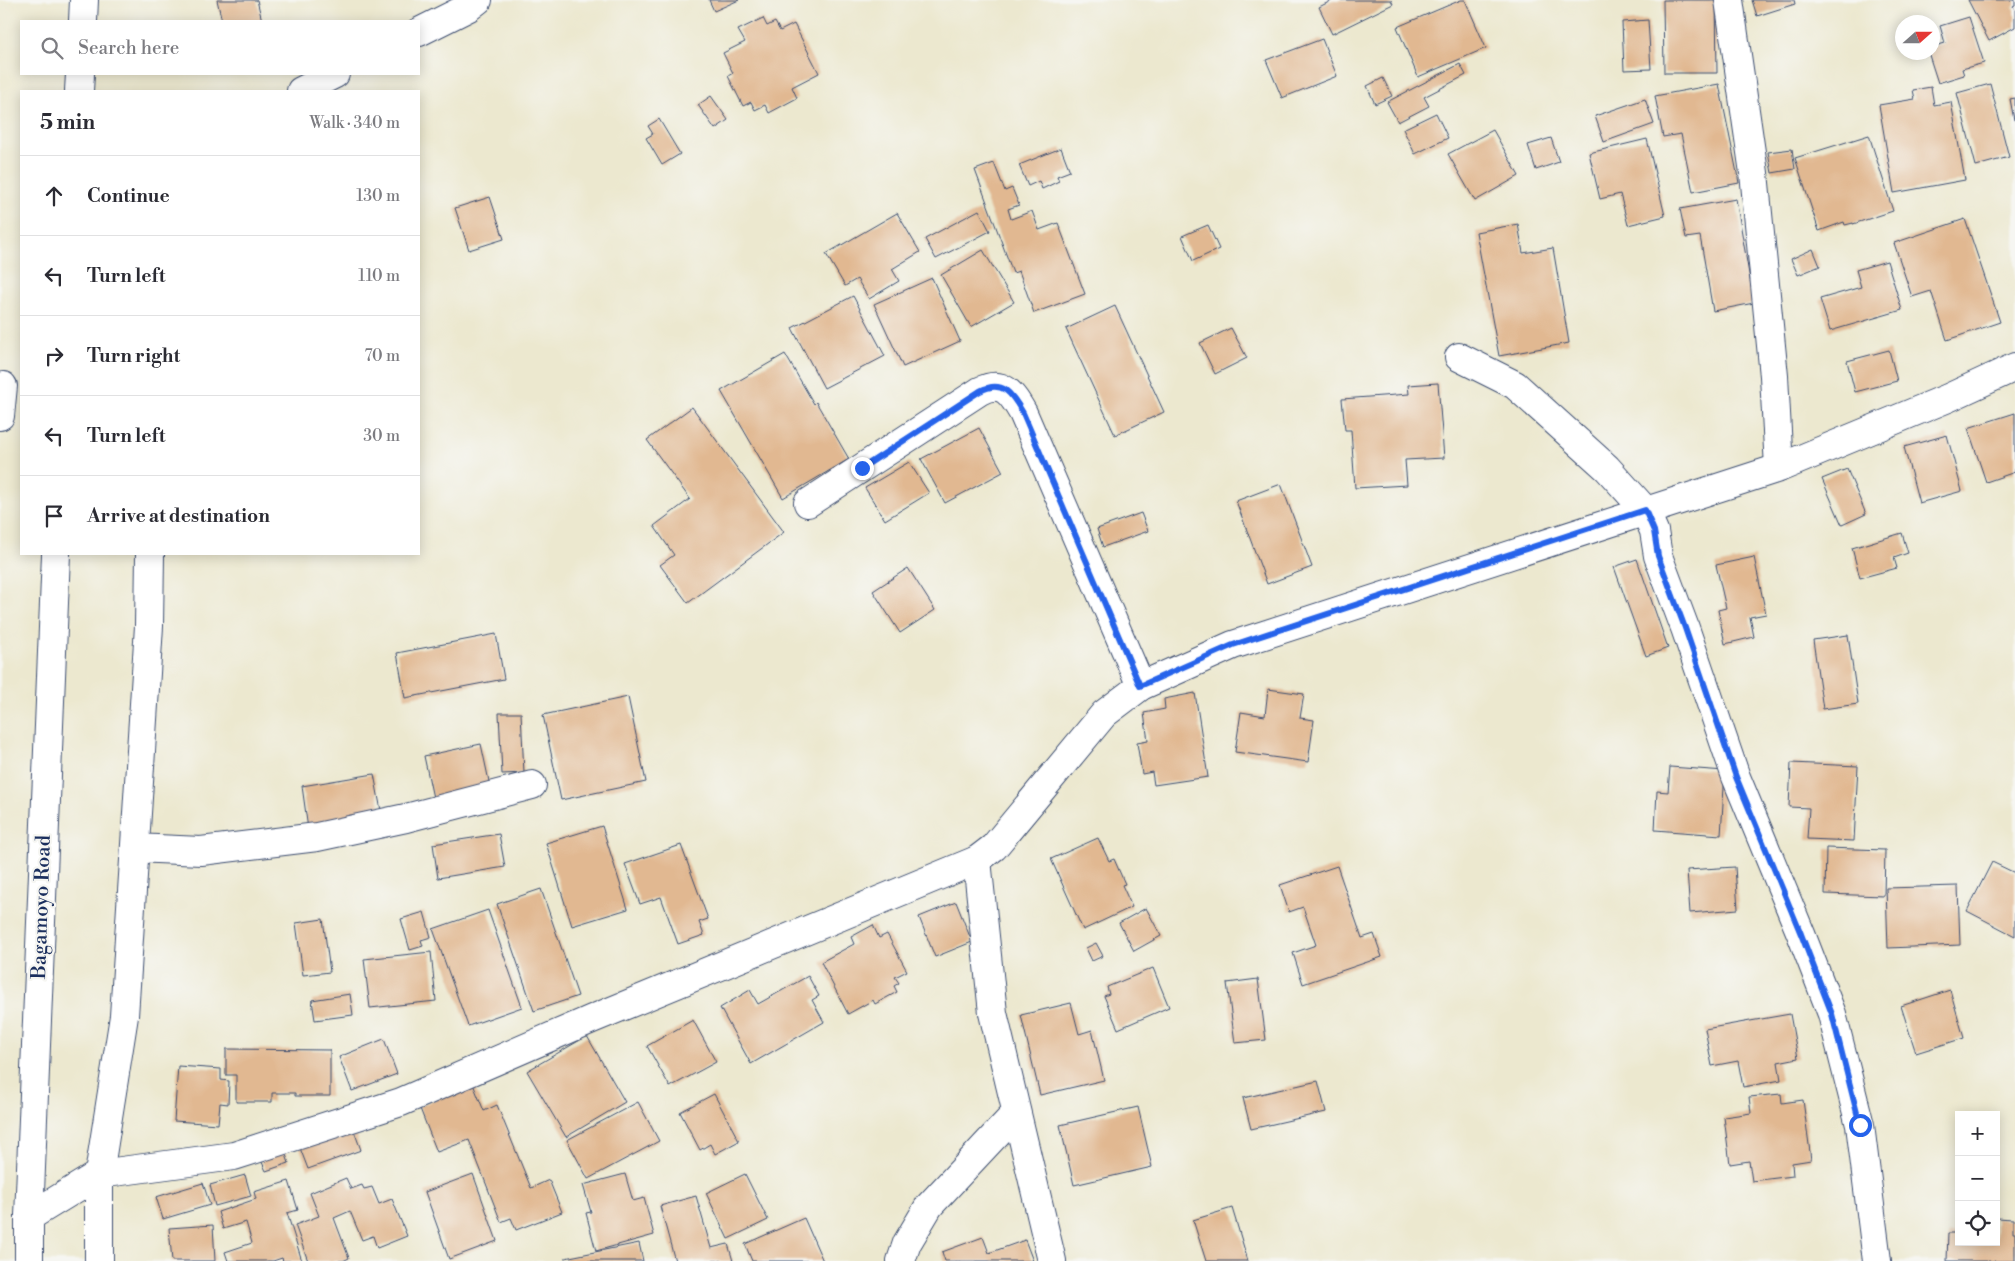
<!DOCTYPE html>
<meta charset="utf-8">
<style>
:root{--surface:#fff;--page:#f7f7f7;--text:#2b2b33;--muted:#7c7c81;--line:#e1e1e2}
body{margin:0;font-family:"Libre Bodoni",serif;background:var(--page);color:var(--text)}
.controls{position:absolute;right:15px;bottom:15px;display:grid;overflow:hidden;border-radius:0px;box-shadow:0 2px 12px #0003}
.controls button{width:45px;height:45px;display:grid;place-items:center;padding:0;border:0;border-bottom:1px solid var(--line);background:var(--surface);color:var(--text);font:25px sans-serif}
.compass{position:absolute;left:1895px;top:15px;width:45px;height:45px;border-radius:50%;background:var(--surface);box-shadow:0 2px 12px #0003;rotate:69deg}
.stop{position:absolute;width:15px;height:15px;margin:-11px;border:4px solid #2563eb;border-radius:50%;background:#fff}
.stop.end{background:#2563eb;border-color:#fff;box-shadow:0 1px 5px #0008}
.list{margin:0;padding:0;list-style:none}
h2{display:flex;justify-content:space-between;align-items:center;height:65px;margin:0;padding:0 20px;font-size:21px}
h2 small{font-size:16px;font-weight:400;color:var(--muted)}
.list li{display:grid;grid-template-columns:32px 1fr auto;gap:15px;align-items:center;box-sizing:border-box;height:80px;padding:0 20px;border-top:1px solid var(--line)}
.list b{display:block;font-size:19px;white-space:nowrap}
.list em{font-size:16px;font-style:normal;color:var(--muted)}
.icon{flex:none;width:28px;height:28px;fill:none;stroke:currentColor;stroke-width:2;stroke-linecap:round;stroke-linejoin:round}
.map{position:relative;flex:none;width:2015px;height:1261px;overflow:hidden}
.search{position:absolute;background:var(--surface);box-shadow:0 2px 12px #0003;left:20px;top:20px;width:400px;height:55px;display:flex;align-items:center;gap:12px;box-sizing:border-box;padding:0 18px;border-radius:0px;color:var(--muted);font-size:19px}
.panel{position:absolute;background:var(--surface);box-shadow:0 2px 12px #0003;left:20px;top:90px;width:400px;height:465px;border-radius:0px}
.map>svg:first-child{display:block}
.building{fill:#e1b891}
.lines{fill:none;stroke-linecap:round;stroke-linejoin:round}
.street-casing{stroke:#3a4b6f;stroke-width:30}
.highway-casing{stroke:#3a4b6f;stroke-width:30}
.street{stroke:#fff;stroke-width:28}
.highway{stroke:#fff;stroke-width:28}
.route{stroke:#2563eb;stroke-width:6}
.labels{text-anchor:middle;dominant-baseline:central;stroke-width:4.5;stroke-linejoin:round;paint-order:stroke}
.street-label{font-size:20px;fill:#1b2f5e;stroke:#f6f6f2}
</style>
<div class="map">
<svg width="2015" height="1261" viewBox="0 0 2015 1261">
<rect width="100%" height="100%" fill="#f6f6f2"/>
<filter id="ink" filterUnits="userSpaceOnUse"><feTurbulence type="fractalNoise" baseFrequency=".02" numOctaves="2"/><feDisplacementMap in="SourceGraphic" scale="10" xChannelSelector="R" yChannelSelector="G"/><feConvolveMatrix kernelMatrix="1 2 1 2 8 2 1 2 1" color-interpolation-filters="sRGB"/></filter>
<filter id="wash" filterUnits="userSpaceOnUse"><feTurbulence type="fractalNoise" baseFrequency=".0096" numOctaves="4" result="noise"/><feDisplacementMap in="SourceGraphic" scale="20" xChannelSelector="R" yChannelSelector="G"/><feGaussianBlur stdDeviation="1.12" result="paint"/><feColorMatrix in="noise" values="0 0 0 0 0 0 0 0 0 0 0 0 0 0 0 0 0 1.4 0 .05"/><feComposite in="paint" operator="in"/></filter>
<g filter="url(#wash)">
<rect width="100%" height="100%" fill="#ece8cf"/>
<g id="blocks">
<g class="building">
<polygon points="217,0 257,0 262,21 222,21"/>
<polygon points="709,0 739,0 714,11"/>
<polygon points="1333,0 1391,0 1393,4 1332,34 1319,7"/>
<polygon points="1461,0 1465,0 1486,48 1418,77 1397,27"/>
<polygon points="1663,0 1716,0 1717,73 1664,73"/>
<polygon points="1752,0 1794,0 1795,4 1757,16"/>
<polygon points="1968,0 2015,0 2015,5 2013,6 2015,10 2015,27 1989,41"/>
<polygon points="1969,17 1984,63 1962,69 1964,75 1938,83 1928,52 1932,52 1932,47 1945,43 1940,26"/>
<polygon points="763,18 767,26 775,22 780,31 794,24 819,73 792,87 797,98 769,113 765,105 755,110 751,102 743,106 728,76 733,73 723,53 745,42 738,30"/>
<polygon points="1648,20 1651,69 1624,70 1622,22"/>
<polygon points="1322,39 1337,76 1282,98 1266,60"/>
<polygon points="1460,64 1466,75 1424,97 1429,106 1398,122 1387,102"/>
<polygon points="1383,78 1392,96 1375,104 1367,86"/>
<polygon points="1719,84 1739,183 1693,192 1681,134 1663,137 1655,96"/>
<polygon points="1990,84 2009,157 1976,166 1957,93"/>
<polygon points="1931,87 1934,105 1951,102 1965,180 1894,193 1879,105 1915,99 1913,90"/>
<polygon points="711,96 728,120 715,129 698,105"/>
<polygon points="2015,98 2015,120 2014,120 2010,99"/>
<polygon points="1645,99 1654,124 1604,142 1595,116"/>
<polygon points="1436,113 1448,138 1415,154 1403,129"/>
<polygon points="659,119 680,154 662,165 646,138 653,134 648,126"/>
<polygon points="1493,130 1519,176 1475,201 1448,154"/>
<polygon points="1869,135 1893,211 1853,224 1853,223 1845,225 1844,222 1819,231 1795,158"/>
<polygon points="1551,138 1559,162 1536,170 1528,145"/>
<polygon points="1647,139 1665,216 1628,225 1620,194 1600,199 1589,153"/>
<polygon points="1061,148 1070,171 1057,176 1059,181 1042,189 1039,181 1028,186 1019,165"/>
<polygon points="1792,149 1795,169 1772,173 1768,152"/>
<polygon points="994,163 1005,191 1012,188 1019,205 1008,209 1011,219 1032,211 1039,230 1058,223 1085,294 1034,313 1019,271 1013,273 975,170"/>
<polygon points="490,197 504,239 469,250 455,208"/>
<polygon points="1736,199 1754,303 1713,311 1700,236 1686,238 1680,209"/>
<polygon points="979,210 990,231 936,259 925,239"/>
<polygon points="897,213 920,252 892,269 899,281 869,299 857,279 845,286 826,254"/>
<polygon points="1965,219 2000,322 1947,340 1931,291 1912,297 1894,243"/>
<polygon points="1518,224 1523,253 1553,248 1569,343 1499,356 1476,232"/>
<polygon points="1208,225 1219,249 1193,261 1182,236"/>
<polygon points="1813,249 1820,266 1798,275 1791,259"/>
<polygon points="983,250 1014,302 971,327 941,275"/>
<polygon points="1887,261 1902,310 1830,331 1820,299 1861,287 1856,270"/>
<polygon points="932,278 960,341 903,367 874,304"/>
<polygon points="853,296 885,356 824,388 792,328"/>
<polygon points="1115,306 1164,412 1115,435 1066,329"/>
<polygon points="1231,328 1247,358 1215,374 1200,343"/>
<polygon points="1889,350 1897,381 1855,392 1847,361"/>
<polygon points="785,354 814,404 816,402 849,459 783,498 721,391"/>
<polygon points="1438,383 1444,458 1405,460 1407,485 1355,488 1351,430 1345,430 1342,399 1409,394 1408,385"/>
<polygon points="692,407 784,532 688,603 660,565 674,555 654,526 690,499 647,440"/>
<polygon points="2015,413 2015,472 1986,482 1968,428"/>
<polygon points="979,428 1003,472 945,503 921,459"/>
<polygon points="1947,435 1962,491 1919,503 1904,447"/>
<polygon points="909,462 929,493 885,520 865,488"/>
<polygon points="1847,469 1866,514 1842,525 1822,479"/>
<polygon points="1281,484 1312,567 1267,584 1236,501"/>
<polygon points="1141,513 1148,531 1103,547 1097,529"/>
<polygon points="1902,533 1908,553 1894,558 1897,568 1860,578 1852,548"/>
<polygon points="1754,557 1766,614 1750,617 1754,637 1725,644 1718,610 1726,608 1716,565"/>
<polygon points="1637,559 1668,648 1646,656 1614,567"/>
<polygon points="908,568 935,610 900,633 873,591"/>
<polygon points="496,634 504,679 405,698 397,653"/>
<polygon points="1848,635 1858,704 1823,709 1813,640"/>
<polygon points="1268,689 1304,694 1300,718 1314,720 1308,762 1235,752 1241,712 1265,716"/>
<polygon points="1195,693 1208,777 1154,785 1152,772 1142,774 1137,743 1148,741 1144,713 1165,709 1164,699"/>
<polygon points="628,697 646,782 561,800 543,715"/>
<polygon points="499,713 521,713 524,773 502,774"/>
<polygon points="481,744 490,786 433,798 424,756"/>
<polygon points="1791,763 1858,766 1854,841 1807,839 1809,808 1789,807"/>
<polygon points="1670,767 1725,771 1721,835 1655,830 1657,791 1668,792"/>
<polygon points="374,774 382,816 308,829 302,786"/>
<polygon points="602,826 628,909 572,926 546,843"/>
<polygon points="499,834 505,867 438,878 433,844"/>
<polygon points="1098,838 1109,861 1114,859 1125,884 1122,885 1132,907 1083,930 1051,859"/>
<polygon points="681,845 708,919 699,922 704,935 678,944 661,897 640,904 625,864"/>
<polygon points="1826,848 1885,850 1884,896 1825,894"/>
<polygon points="1992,862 2015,873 2015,936 1967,911"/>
<polygon points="1337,866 1362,938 1374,934 1382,957 1303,984 1293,953 1316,945 1303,907 1289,912 1280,885"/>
<polygon points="1735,867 1738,909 1690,913 1687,870"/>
<polygon points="1958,886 1960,945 1888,948 1886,888"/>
<polygon points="541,889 578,996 534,1011 497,904"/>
<polygon points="956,902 972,942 935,957 919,917"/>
<polygon points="1146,908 1161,936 1134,951 1119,923"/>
<polygon points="488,910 522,1007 468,1026 433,929"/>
<polygon points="424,912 431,937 421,940 423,946 410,950 401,919"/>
<polygon points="323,919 330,972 303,975 296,923"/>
<polygon points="873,925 879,938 887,934 907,971 895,977 899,983 894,986 897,992 875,1004 873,1000 848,1014 821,962 854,944 851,937"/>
<polygon points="1096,943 1103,956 1092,961 1086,948"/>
<polygon points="431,952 436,1001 370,1008 364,959"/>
<polygon points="1153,968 1169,1007 1118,1029 1104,996 1109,994 1107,987"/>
<polygon points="808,976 819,996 812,1000 824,1022 751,1064 720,1008 750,990 758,1004"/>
<polygon points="1258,979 1266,1040 1235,1043 1227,983"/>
<polygon points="1950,990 1964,1038 1916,1053 1901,1006"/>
<polygon points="350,994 353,1015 315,1020 312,1000"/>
<polygon points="1071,1003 1079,1034 1092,1030 1104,1080 1040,1095 1021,1015"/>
<polygon points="1790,1014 1798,1058 1778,1062 1781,1080 1743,1087 1738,1061 1712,1066 1705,1029"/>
<polygon points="693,1020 716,1062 670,1087 647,1046"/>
<polygon points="587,1036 625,1102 566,1137 527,1071"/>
<polygon points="384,1039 397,1074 352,1091 339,1057"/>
<polygon points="226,1049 330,1050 330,1096 295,1096 295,1093 272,1093 272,1102 236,1102 236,1075 226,1075"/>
<polygon points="178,1066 221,1069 221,1080 229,1081 228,1104 220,1103 218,1124 174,1121"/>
<polygon points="1318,1081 1326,1112 1251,1129 1243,1098"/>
<polygon points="473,1084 484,1111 497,1105 531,1188 549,1180 562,1212 516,1230 511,1218 501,1222 469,1140 437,1152 419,1106"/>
<polygon points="714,1094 739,1141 715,1154 710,1144 700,1150 680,1112"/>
<polygon points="1781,1094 1782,1103 1803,1100 1811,1160 1792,1163 1793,1176 1752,1181 1749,1161 1730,1164 1724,1117 1751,1113 1749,1097"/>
<polygon points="638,1102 659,1141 588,1179 567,1140"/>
<polygon points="1138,1107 1152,1167 1074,1185 1060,1125"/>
<polygon points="353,1128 361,1150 308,1169 300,1148"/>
<polygon points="285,1152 289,1163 266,1171 261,1160"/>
<polygon points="473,1174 497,1241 449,1259 425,1192"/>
<polygon points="625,1174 633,1201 644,1198 654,1235 596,1251 586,1213 591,1212 583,1185"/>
<polygon points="745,1174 768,1220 728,1239 706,1193"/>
<polygon points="245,1175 251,1196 215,1206 210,1185"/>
<polygon points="346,1178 351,1189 362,1185 364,1189 372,1187 379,1204 392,1199 407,1236 377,1248 373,1236 362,1240 350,1211 334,1218 349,1258 343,1261 308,1261 295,1225 319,1216 310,1193"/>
<polygon points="289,1181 298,1210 287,1213 302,1261 283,1261 282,1258 273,1261 228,1261 225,1252 252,1243 246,1222 223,1229 218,1212 256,1199 254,1192"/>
<polygon points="203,1183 210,1205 163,1219 156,1197"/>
<polygon points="696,1196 711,1248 728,1244 733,1261 675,1261 660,1206"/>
<polygon points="1232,1208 1248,1261 1206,1261 1193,1220"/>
<polygon points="804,1218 823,1261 752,1261 745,1244"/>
<polygon points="1996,1218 2013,1219 2013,1233 2015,1233 2015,1261 1947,1261 1948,1233 1959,1233 1959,1242 1996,1242"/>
<polygon points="213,1225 215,1261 172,1261 169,1228"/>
<polygon points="983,1237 989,1253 1025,1240 1033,1261 945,1261 942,1252"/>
<polygon points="639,1243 643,1261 566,1261 565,1258"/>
</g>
</g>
</g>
<g filter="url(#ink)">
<use href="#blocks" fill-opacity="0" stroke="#3a4b6f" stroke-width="1"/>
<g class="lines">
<defs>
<g id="street">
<polyline points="1729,0 1754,173 1774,376 1779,468"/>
<polyline points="419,32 469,7 478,0"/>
<polyline points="301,91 335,74"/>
<polyline points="1459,357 1515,385 1607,468 1645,510 1654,531 1658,556 1685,628 1736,777 1801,934 1832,1014 1860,1125 1877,1261"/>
<polyline points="0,416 3,386"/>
<path d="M808 503 980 391C1003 379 1012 394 1023 413L1141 686"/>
<polyline points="135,848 201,851 317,837 406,818 532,785"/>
<polyline points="977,860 993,1013 1052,1261"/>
<polyline points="29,1217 99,1174 234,1156 401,1102 592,1019 977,860 994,847 1104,714 1141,686 1233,645 1779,468 1948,398 2015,367"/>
<polyline points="99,1261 99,1174 124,1016 149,626 150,554"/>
<polyline points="901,1261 907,1243 929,1206 1016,1113"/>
</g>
<g id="highway">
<polyline points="83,21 84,0"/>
<polyline points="79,91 80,74"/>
<polyline points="29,1261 29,1217 56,554"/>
</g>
</defs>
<use href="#street" class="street-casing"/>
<use href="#highway" class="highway-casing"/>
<use href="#street" class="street"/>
<use href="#highway" class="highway"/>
</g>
</g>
<g class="lines" filter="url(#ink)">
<path class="route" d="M862 468 980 391C1003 379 1012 394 1023 413L1140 686 1233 645 1645 510 1654 531 1658 556 1685 628 1736 777 1801 934 1832 1014 1860 1125"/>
</g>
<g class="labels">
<g class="street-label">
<text transform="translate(42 907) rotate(-88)">Bagamoyo Road</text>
</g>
</g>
</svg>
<div class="controls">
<button>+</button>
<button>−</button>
<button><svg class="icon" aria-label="locate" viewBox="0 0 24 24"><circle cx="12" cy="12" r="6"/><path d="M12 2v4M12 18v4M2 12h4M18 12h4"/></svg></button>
</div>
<svg class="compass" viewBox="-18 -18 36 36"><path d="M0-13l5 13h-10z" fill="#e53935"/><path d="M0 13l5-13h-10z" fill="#7c7c81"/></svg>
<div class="stop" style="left:1860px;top:1125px"></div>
<div class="stop end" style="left:862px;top:468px"></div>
<div class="search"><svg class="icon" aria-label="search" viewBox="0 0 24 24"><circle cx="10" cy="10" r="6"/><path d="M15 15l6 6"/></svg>Search here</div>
<section class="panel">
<h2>5 min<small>Walk · 340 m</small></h2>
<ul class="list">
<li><svg class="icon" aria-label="ahead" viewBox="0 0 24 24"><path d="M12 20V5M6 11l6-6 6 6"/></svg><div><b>Continue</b></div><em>130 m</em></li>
<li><svg class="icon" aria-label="left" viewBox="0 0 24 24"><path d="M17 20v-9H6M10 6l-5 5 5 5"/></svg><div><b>Turn left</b></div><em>110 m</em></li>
<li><svg class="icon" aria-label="right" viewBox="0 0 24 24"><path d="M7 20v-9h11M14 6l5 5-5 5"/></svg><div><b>Turn right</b></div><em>70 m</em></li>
<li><svg class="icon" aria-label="left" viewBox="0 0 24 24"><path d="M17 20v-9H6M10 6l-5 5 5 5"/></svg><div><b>Turn left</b></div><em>30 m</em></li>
<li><svg class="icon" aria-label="arrive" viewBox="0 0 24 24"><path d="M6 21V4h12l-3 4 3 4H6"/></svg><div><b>Arrive at destination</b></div></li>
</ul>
</section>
</div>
